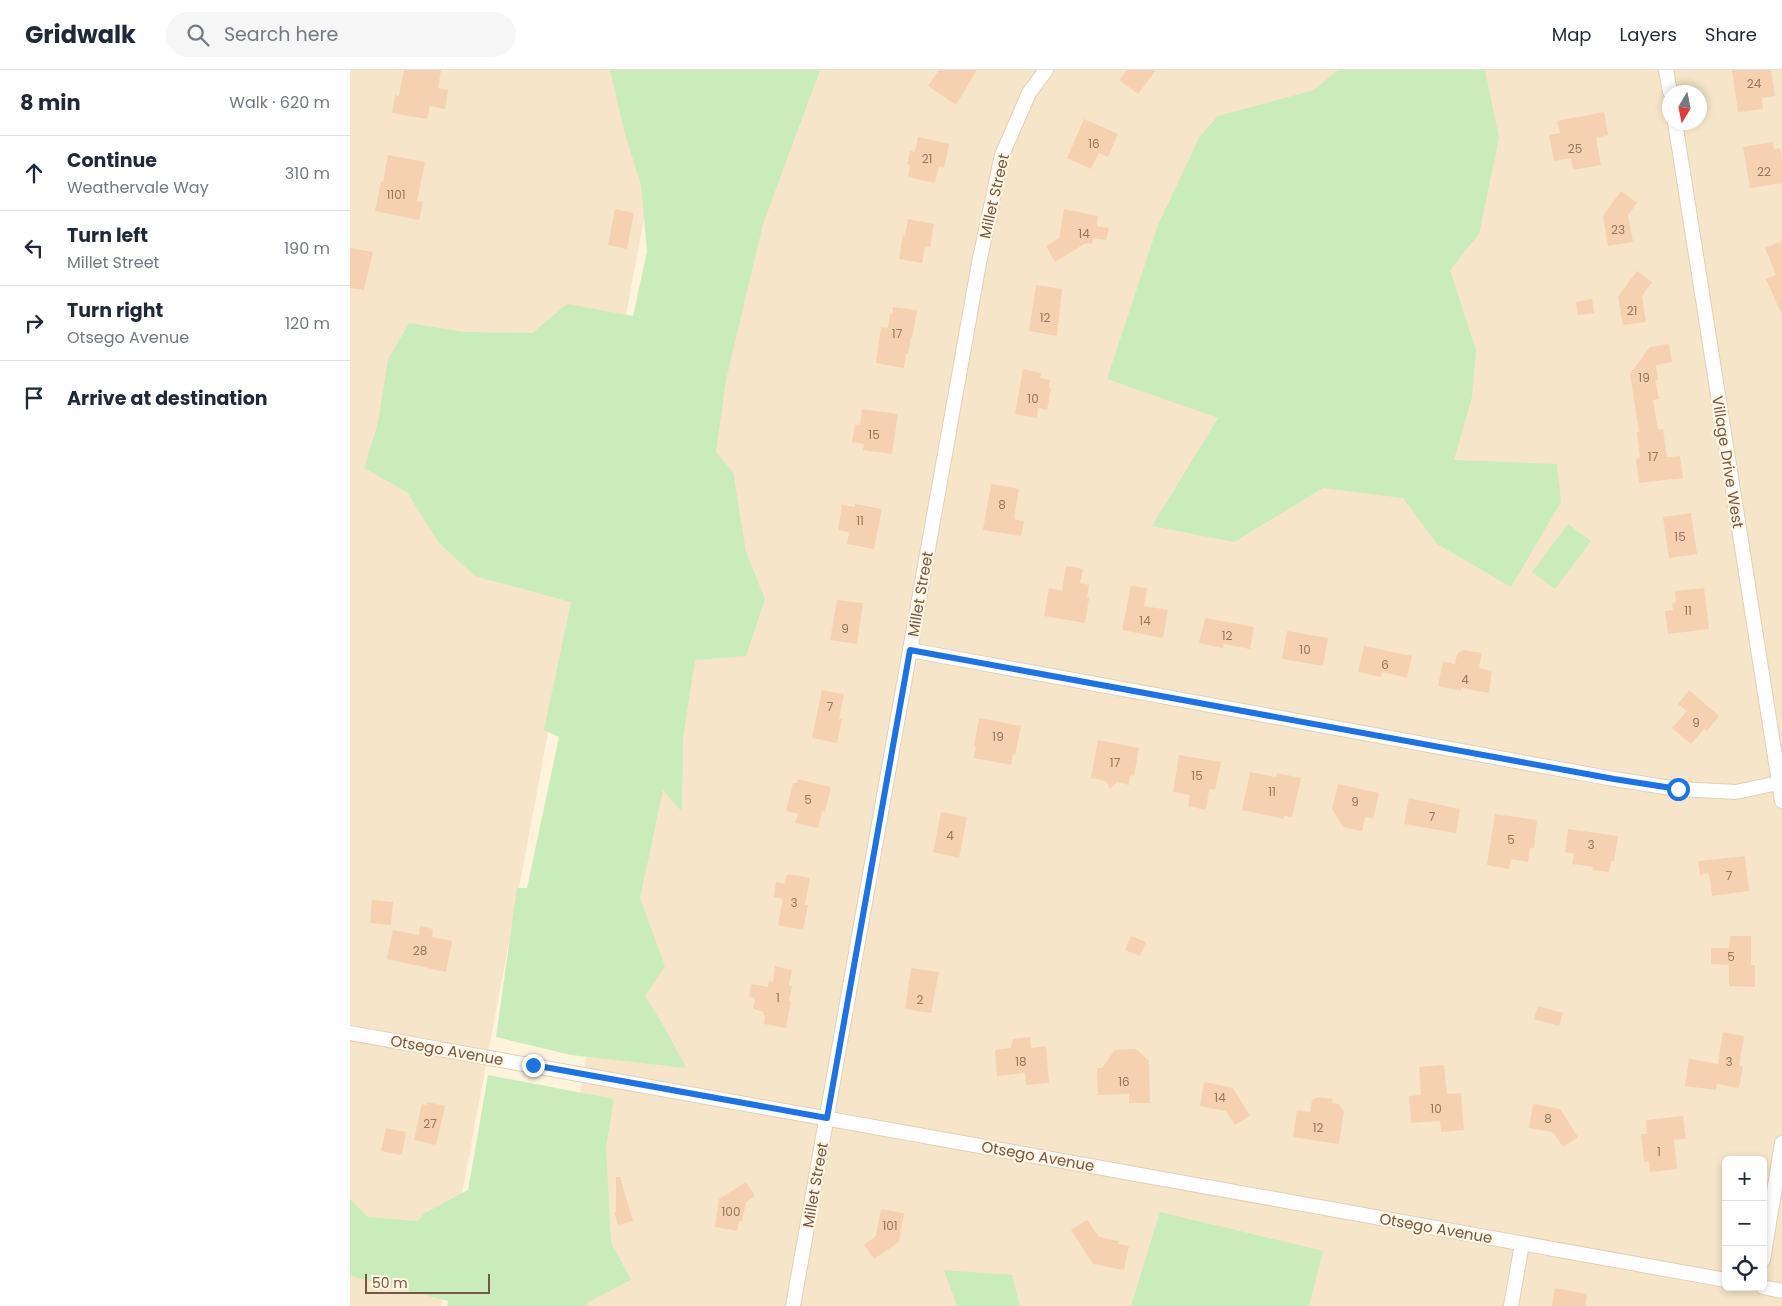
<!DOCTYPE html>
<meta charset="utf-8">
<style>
:root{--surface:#fff;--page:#f6f6f7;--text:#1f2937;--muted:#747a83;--line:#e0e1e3}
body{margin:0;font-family:Poppins,sans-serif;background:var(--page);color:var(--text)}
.controls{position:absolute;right:15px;bottom:15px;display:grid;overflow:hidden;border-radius:8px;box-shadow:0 2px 8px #0003}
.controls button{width:45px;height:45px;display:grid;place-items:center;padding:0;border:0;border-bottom:1px solid var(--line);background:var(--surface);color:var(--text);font:25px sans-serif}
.compass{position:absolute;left:1312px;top:15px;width:45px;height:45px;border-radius:50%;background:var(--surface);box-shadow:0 2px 8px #0003;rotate:190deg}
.scale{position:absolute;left:15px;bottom:12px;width:125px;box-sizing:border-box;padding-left:5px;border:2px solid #755843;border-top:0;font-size:14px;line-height:18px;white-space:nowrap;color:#755843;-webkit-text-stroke:4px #fff6e4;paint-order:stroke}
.stop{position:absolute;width:15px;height:15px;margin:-11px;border:4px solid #1a73e8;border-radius:50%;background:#fff}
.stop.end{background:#1a73e8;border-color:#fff;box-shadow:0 1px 5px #0008}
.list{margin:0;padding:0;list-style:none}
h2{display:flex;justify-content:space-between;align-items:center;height:65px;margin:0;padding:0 20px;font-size:21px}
h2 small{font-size:16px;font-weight:400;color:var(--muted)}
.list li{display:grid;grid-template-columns:32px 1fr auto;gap:15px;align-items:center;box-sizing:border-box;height:75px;padding:0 20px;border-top:1px solid var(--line)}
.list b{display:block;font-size:19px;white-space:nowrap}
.list p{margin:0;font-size:16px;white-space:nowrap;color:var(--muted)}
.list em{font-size:16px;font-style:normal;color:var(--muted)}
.icon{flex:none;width:28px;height:28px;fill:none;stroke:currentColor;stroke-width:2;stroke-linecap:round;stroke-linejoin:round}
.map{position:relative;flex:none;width:1432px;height:1236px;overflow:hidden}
header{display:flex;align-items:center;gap:30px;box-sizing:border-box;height:70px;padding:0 25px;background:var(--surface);border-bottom:1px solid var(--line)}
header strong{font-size:24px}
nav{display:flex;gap:28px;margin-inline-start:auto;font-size:18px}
.search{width:350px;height:45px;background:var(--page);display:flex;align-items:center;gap:12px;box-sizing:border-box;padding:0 18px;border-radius:28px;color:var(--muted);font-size:19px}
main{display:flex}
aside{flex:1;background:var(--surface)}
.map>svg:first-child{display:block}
.residential{fill:#f6e5c9;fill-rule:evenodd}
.green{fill:#caecba}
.building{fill:#f6d1b1}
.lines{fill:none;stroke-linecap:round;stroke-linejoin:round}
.minor-casing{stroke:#e2cfb7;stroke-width:16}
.minor{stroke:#fff;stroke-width:14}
.route{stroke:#1a73e8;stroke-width:6}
.labels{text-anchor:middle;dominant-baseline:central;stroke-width:4.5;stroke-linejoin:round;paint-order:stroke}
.number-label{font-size:12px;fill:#95765e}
.street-label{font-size:15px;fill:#755843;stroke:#fff6e4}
</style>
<header>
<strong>Gridwalk</strong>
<div class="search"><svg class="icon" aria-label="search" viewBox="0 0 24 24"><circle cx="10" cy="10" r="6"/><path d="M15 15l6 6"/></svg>Search here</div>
<nav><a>Map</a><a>Layers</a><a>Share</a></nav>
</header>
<main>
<aside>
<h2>8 min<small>Walk · 620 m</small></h2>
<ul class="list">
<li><svg class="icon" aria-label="ahead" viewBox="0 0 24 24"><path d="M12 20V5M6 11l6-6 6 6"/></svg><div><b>Continue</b><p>Weathervale Way</p></div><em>310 m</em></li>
<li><svg class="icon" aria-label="left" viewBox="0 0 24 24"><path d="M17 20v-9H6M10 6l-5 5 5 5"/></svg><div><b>Turn left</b><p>Millet Street</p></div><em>190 m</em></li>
<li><svg class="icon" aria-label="right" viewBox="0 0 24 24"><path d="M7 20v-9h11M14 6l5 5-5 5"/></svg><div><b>Turn right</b><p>Otsego Avenue</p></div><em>120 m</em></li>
<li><svg class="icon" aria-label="arrive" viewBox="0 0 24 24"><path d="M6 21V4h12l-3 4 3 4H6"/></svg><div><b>Arrive at destination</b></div></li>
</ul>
</aside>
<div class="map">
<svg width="1432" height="1236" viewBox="0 0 1432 1236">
<rect width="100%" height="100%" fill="#fef3db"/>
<g class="residential">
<polygon points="0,0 330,0 312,52 91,1236 0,1236"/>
<path d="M433 0H1432V1236H195L367 197ZM1320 22H1350V52H1320ZM1376 1090H1413V1217H1376Z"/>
</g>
<g class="green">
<polygon points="260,0 470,0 413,154 376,310 366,382 383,402 396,482 415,529 396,586 345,590 333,669 332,742 313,720 290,828 315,896 295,926 316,960 336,998 221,985 146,967 167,818 177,818 209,667 194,660 221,532 125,506 89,473 57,422 14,398 28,353 38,289 59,253 114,262 182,263 217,234 283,246 297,182 291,115 275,64"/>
<polygon points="988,0 1135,0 1149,68 1129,164 1100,200 1126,280 1122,327 1104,390 1207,394 1211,432 1161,517 1087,474 1053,428 973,418 884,472 802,456 868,348 757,309 808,155 850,66 868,46 964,20"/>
<polygon points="1218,454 1241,471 1205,519 1182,502"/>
<polygon points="138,1005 264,1029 256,1077 261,1172 281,1210 238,1232 237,1236 97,1236 98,1231 0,1206 0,1129 18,1147 68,1151 75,1143 118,1120"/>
<polygon points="810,1142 973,1181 959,1236 781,1236"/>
<polygon points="594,1200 662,1205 670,1236 607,1236"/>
</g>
<g class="building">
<polygon points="54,0 91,0 88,18 98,20 95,39 80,36 77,49 42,43 45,25 49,26"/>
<polygon points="589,0 627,0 606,35 578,16"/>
<polygon points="777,0 806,0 788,24 769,10"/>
<polygon points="1382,0 1421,0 1425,26 1412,28 1413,39 1388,42"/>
<polygon points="1254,42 1258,65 1246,68 1251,95 1223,100 1221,88 1204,91 1199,65 1210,63 1207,51"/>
<polygon points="734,49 768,64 758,87 749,83 741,99 717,88"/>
<polygon points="568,67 599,74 594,98 589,96 585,113 558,107 560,95 557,94 560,81 565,82"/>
<polygon points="1423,72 1424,79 1430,78 1432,91 1432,113 1400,118 1393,77"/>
<polygon points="38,85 75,92 67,131 73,132 69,150 25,141 31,111 33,112"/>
<polygon points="1271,121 1287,133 1278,145 1283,172 1258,176 1253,146"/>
<polygon points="265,139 284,143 277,179 258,175"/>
<polygon points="714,139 748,146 747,156 759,158 756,170 743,168 742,174 736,173 705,192 696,176 709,168"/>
<polygon points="558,149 584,154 580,177 575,176 572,193 549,189 553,165 555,166"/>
<polygon points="1432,171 1432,245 1416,209 1426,205 1415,178"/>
<polygon points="0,178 23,182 14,220 0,218"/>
<polygon points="1287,201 1302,212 1292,226 1296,252 1273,255 1268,227"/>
<polygon points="686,215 712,219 707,266 679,261"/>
<polygon points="1242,229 1244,243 1228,245 1226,232"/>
<polygon points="543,237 567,240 562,268 561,268 558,284 556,284 554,298 526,293 531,257 538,258 540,243 542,244"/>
<polygon points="1319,274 1322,292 1306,295 1308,310 1305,310 1309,329 1303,330 1308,360 1313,359 1317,387 1330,386 1333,408 1289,413 1286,389 1290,388 1287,362 1289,362 1280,304 1300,277"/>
<polygon points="673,299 691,303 690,308 700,310 699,317 701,318 697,340 688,338 687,348 665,344"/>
<polygon points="512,339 548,344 542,384 513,380 514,374 502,372 505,354 510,355"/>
<polygon points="641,414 669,419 664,449 674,451 671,466 633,460"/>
<polygon points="505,434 532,439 524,479 497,474 499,462 488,460 492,435 505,437"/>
<polygon points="1341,443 1347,484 1319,488 1313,447"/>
<polygon points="716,496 733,499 730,513 739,515 737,527 739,528 735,553 694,546 699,518 712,521"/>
<polygon points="781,516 797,518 794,536 818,540 813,568 772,560"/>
<polygon points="1354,518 1359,559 1318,564 1315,541 1323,540 1322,533 1326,532 1325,521"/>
<polygon points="487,530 513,533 507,574 480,570"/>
<polygon points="855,548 904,557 900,579 874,574 873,578 849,573"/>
<polygon points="937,561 978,568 973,596 932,589"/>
<polygon points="1014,576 1062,586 1057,608 1032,602 1031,607 1008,602"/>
<polygon points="1113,580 1132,583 1129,598 1142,601 1139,623 1111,618 1111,621 1088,616 1093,591 1105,594 1107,584"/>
<polygon points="472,620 494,624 489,649 492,649 487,673 462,668"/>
<polygon points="1339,620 1369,646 1357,661 1354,659 1341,674 1322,658 1337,641 1328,634"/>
<polygon points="629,648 671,656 665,685 663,685 661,695 624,688 626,676 624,676"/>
<polygon points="748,670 789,678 784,706 780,705 779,715 767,712 760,719 756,711 741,708"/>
<polygon points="829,685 871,692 865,720 859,719 856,740 838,736 840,725 823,722"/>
<polygon points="900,702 926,707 927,703 951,708 942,747 934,746 934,749 892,740"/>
<polygon points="448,709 481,717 475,742 472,741 468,758 445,753 448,744 436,741 443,713 447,713"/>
<polygon points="988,714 1029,723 1023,749 1015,747 1012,761 993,757 982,739"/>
<polygon points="1059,728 1110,739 1106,763 1054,754"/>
<polygon points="591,742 617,747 609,788 583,782"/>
<polygon points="1145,744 1187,750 1184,778 1180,778 1178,792 1161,789 1159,799 1137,795"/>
<polygon points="1218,759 1268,766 1264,791 1261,791 1259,802 1242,800 1243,797 1222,794 1224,784 1215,782"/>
<polygon points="1395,786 1399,821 1362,826 1359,803 1350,805 1348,791"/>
<polygon points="437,804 460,808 455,835 458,835 453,860 428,855 433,829 424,827 426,812 435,814"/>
<polygon points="22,830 43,832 41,855 20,853"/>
<polygon points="70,856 83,859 82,867 102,871 96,902 37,889 43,860 69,865"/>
<polygon points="781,866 796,872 790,886 775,880"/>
<polygon points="1380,866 1401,866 1401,895 1405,895 1405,917 1379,916 1379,895 1361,894 1361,878 1379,878"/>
<polygon points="425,896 442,900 439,915 442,916 439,931 441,931 436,958 414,954 415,945 413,945 414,942 403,939 405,928 399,927 401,914 418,917 419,911 423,912"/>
<polygon points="561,898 589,902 581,943 555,939"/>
<polygon points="1188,936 1213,943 1209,956 1184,949"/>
<polygon points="1373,962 1394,966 1389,996 1393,996 1389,1018 1367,1014 1366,1020 1335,1016 1339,989 1368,994"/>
<polygon points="680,967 681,978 696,976 699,1013 676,1015 675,1003 647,1006 645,980 661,978 663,969"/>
<polygon points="786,979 799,991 800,1033 779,1033 779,1024 748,1025 747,998 752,998 765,980"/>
<polygon points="1094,995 1097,1024 1111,1023 1114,1060 1091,1062 1090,1051 1061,1053 1059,1026 1071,1025 1069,997"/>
<polygon points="854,1012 883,1018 900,1046 885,1055 876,1041 850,1036"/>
<polygon points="968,1027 983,1029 982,1033 989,1034 994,1041 989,1074 943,1067 947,1040 960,1042 962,1030"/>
<polygon points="77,1032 95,1036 86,1075 64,1070 72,1034 77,1036"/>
<polygon points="1183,1034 1210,1039 1228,1067 1213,1077 1203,1062 1179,1058"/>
<polygon points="1333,1046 1336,1069 1324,1070 1327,1099 1300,1102 1299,1091 1294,1092 1291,1064 1297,1064 1296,1050"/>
<polygon points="36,1058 56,1062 52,1085 31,1081"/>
<polygon points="266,1107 270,1107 283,1151 268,1155 264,1142 266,1142"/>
<polygon points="396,1112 405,1126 396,1132 392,1151 389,1151 387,1161 365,1157 369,1129"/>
<polygon points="531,1139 554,1143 549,1172 524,1189 514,1175 526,1166"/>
<polygon points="737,1150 749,1167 769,1171 768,1174 779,1176 774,1200 743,1194 721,1160"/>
<polygon points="1205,1218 1237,1224 1235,1236 1202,1236"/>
</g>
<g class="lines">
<defs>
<g id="minor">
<polyline points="1316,0 1320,22"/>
<polyline points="1325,52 1432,731"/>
<polyline points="560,580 1264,709 1328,719 1386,722 1428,713"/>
<polyline points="0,963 1376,1210"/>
<polyline points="1413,1190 1432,1073"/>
<polyline points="1413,1217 1432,1221"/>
<polyline points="443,1236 629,193 652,85 679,23 696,0"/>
<polyline points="1161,1236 1172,1174"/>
</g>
</defs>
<use href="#minor" class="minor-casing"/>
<use href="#minor" class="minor"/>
</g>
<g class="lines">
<polyline class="route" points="183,995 477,1048 560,580 1264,709 1328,719"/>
</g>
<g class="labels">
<g class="number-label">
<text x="1404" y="13">24</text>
<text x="744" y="73">16</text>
<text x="1225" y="78">25</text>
<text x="577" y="88">21</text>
<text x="1414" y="101">22</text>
<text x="46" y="124">1101</text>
<text x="1268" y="159">23</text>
<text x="734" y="163">14</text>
<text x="1282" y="240">21</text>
<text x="695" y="247">12</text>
<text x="547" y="263">17</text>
<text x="1294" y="307">19</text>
<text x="683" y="328">10</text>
<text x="524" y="364">15</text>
<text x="1303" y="386">17</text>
<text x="652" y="434">8</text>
<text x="510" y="450">11</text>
<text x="1330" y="466">15</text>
<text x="1338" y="540">11</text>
<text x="795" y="550">14</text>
<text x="495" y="558">9</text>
<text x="877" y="565">12</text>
<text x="955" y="579">10</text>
<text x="1035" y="594">6</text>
<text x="1115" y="609">4</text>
<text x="480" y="636">7</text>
<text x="1346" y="652">9</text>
<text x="648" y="666">19</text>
<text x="765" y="692">17</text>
<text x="847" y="705">15</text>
<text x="922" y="721">11</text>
<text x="458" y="729">5</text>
<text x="1005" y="731">9</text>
<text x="1082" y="746">7</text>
<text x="600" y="765">4</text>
<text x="1161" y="769">5</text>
<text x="1241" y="774">3</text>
<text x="1379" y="805">7</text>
<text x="444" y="832">3</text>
<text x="70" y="880">28</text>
<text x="1381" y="886">5</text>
<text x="428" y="927">1</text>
<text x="570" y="929">2</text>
<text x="671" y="991">18</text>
<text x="1379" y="991">3</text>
<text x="774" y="1011">16</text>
<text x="870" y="1027">14</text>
<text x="1086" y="1038">10</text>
<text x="1198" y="1048">8</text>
<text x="80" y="1053">27</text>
<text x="968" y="1057">12</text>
<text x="1309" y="1081">1</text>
<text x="381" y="1141">100</text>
<text x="540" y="1155">101</text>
</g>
<g class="street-label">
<text transform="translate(644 126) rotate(-77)">Millet Street</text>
<text transform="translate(1378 392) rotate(81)">Village Drive West</text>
<text transform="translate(570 524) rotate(-80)">Millet Street</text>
<text transform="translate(97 980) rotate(10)">Otsego Avenue</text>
<text transform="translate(688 1086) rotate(10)">Otsego Avenue</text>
<text transform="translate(465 1115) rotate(-80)">Millet Street</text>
<text transform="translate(1086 1158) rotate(10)">Otsego Avenue</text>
</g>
</g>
</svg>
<div class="controls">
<button>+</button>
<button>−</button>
<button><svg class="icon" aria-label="locate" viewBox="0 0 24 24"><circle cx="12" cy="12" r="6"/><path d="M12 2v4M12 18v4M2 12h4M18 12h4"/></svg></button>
</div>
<svg class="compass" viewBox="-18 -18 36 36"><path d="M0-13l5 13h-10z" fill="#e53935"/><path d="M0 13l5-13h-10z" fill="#747a83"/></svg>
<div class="scale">50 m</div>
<div class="stop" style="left:1328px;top:719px"></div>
<div class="stop end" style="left:183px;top:995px"></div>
</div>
</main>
